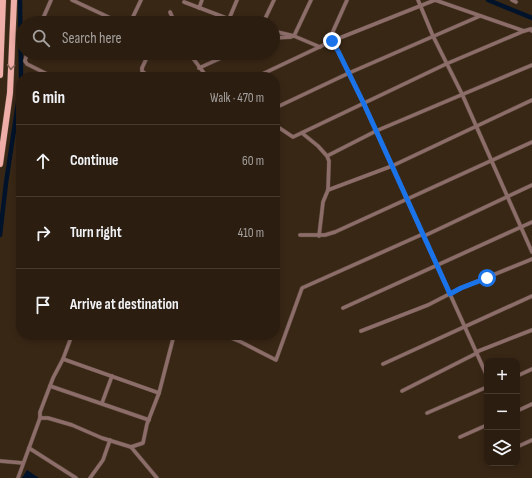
<!DOCTYPE html>
<meta charset="utf-8">
<style>
:root{--surface:#2b1d10;--page:#332619;--text:#f1f3f6;--muted:#a6a29f;--line:#473b30}
body{margin:0;font-family:"Sofia Sans Condensed",sans-serif;background:var(--page);color:var(--text)}
.controls{position:absolute;right:12px;bottom:12px;display:grid;overflow:hidden;border-radius:8px;box-shadow:0 2px 6px #0003}
.controls button{width:36px;height:36px;display:grid;place-items:center;padding:0;border:0;border-bottom:1px solid var(--line);background:var(--surface);color:var(--text);font:20px sans-serif}
.stop{position:absolute;width:12px;height:12px;margin:-9px;border:3px solid #1a73e8;border-radius:50%;background:#fff}
.stop.end{background:#1a73e8;border-color:#fff;box-shadow:0 1px 4px #0008}
.list{margin:0;padding:0;list-style:none}
h2{display:flex;justify-content:space-between;align-items:center;height:52px;margin:0;padding:0 16px;font-size:17px}
h2 small{font-size:13px;font-weight:400;color:var(--muted)}
.list li{display:grid;grid-template-columns:26px 1fr auto;gap:12px;align-items:center;box-sizing:border-box;height:72px;padding:0 16px;border-top:1px solid var(--line)}
.list b{display:block;font-size:15px;white-space:nowrap}
.list em{font-size:13px;font-style:normal;color:var(--muted)}
.icon{flex:none;width:22px;height:22px;fill:none;stroke:currentColor;stroke-width:2;stroke-linecap:round;stroke-linejoin:round}
.map{position:relative;flex:none;width:532px;height:478px;overflow:hidden}
.search{position:absolute;background:var(--surface);box-shadow:0 2px 6px #0003;left:16px;top:16px;width:264px;height:44px;display:flex;align-items:center;gap:10px;box-sizing:border-box;padding:0 14px;border-radius:22px;color:var(--muted);font-size:15px}
.panel{position:absolute;background:var(--surface);box-shadow:0 2px 6px #0003;left:16px;top:72px;width:264px;height:268px;border-radius:16px}
.map>svg:first-child{display:block}
.water{fill:#00132a}
.lines{fill:none;stroke-linecap:round;stroke-linejoin:round}
.canal{stroke:#00132a;stroke-width:4.5}
.street-casing{stroke:#554434;stroke-width:4.5}
.primary-casing{stroke:#554434;stroke-width:7}
.street{stroke:#8d6d6a;stroke-width:3.5}
.primary{stroke:#f0aea9;stroke-width:6}
.oneway{stroke:#8b6458}
.route{stroke:#1a73e8;stroke-width:5}
</style>
<div class="map">
<svg width="532" height="478" viewBox="0 0 532 478">
<rect width="100%" height="100%" fill="#392715"/>
<polygon class="water" points="27,470 39,478 22,478"/>
<g class="lines">
<g class="canal">
<polyline points="20,0 21,77"/>
<polyline points="488,0 532,18"/>
<polyline points="0,235 6,183 21,83"/>
</g>
<defs>
<g id="street">
<polyline points="72,0 121,23"/>
<polyline points="311,0 294,36 320,47"/>
<polyline points="347,0 330,38 338,51 364,104 487,376"/>
<polyline points="418,0 433,36 462,94 532,252"/>
<polyline points="512,0 516,2"/>
<polyline points="184,2 229,19 244,23"/>
<polyline points="199,8 202,0"/>
<polyline points="170,12 175,23"/>
<polyline points="41,23 51,0"/>
<polyline points="130,23 141,0"/>
<polyline points="218,23 229,19 237,0"/>
<polyline points="263,23 274,0"/>
<polyline points="273,31 294,36"/>
<polyline points="524,31 531,29 532,31"/>
<polyline points="273,38 291,37"/>
<polyline points="27,53 25,61 27,64 53,77"/>
<polyline points="149,53 142,68 142,71 149,77"/>
<polyline points="189,53 207,77"/>
<polyline points="199,68 232,53"/>
<polyline points="256,77 332,41 435,0 524,31 446,64 293,137 275,125"/>
<polyline points="275,108 349,73 480,16"/>
<polyline points="302,133 318,146 327,156 329,161 328,190 323,202 319,236"/>
<polyline points="327,156 376,131 532,65"/>
<polyline points="328,190 392,166 532,100"/>
<polyline points="300,235 325,235 335,232 532,142"/>
<polyline points="424,236 532,185"/>
<polyline points="343,308 532,222"/>
<polyline points="361,331 428,305 461,288 532,259"/>
<polyline points="224,335 241,342 276,360 302,288 423,234"/>
<polyline points="476,352 532,330"/>
<polyline points="63,359 159,393"/>
<polyline points="383,364 532,296"/>
<polyline points="517,376 532,369"/>
<polyline points="50,386 149,420"/>
<polyline points="402,391 477,353"/>
<polyline points="102,403 112,376"/>
<polyline points="517,411 532,404"/>
<polyline points="427,413 487,387"/>
<polyline points="40,418 40,412 53,378 63,359 72,335"/>
<polyline points="460,437 487,425"/>
<polyline points="517,442 519,446 532,440"/>
<polyline points="131,447 157,478"/>
<polyline points="29,448 76,478"/>
<polyline points="0,461 23,463"/>
<polyline points="18,478 40,418 48,418 72,425 102,438 131,447 143,443 147,424 159,393 174,335"/>
<polyline points="90,478 103,460 110,440"/>
</g>
<g id="primary">
<polyline points="0,75 3,0"/>
<polyline points="0,164 10,93 14,0"/>
</g>
</defs>
<use href="#street" class="street-casing"/>
<use href="#primary" class="primary-casing"/>
<use href="#street" class="street"/>
<use href="#primary" class="primary"/>
</g>
<defs><path id="oneway-chevron" d="M-2-3.5L2.5 0L-2 3.5" fill="none" stroke-width="1.6" stroke-linecap="round" stroke-linejoin="round"/></defs>
<use class="oneway" href="#oneway-chevron" transform="translate(11 67) rotate(94)"/>
<g class="lines">
<polyline class="route" points="332,41 338,51 364,104 450,294 461,288 487,278"/>
</g>
</svg>
<div class="controls">
<button>+</button>
<button>−</button>
<button><svg class="icon" aria-label="layers" viewBox="0 0 24 24"><path d="M12 4l9 5-9 5-9-5zM3 14l9 5 9-5"/></svg></button>
</div>
<div class="stop" style="left:487px;top:278px"></div>
<div class="stop end" style="left:332px;top:41px"></div>
<div class="search"><svg class="icon" aria-label="search" viewBox="0 0 24 24"><circle cx="10" cy="10" r="6"/><path d="M15 15l6 6"/></svg>Search here</div>
<section class="panel">
<h2>6 min<small>Walk · 470 m</small></h2>
<ul class="list">
<li><svg class="icon" aria-label="ahead" viewBox="0 0 24 24"><path d="M12 20V5M6 11l6-6 6 6"/></svg><div><b>Continue</b></div><em>60 m</em></li>
<li><svg class="icon" aria-label="right" viewBox="0 0 24 24"><path d="M7 20v-9h11M14 6l5 5-5 5"/></svg><div><b>Turn right</b></div><em>410 m</em></li>
<li><svg class="icon" aria-label="arrive" viewBox="0 0 24 24"><path d="M6 21V4h12l-3 4 3 4H6"/></svg><div><b>Arrive at destination</b></div></li>
</ul>
</section>
</div>
